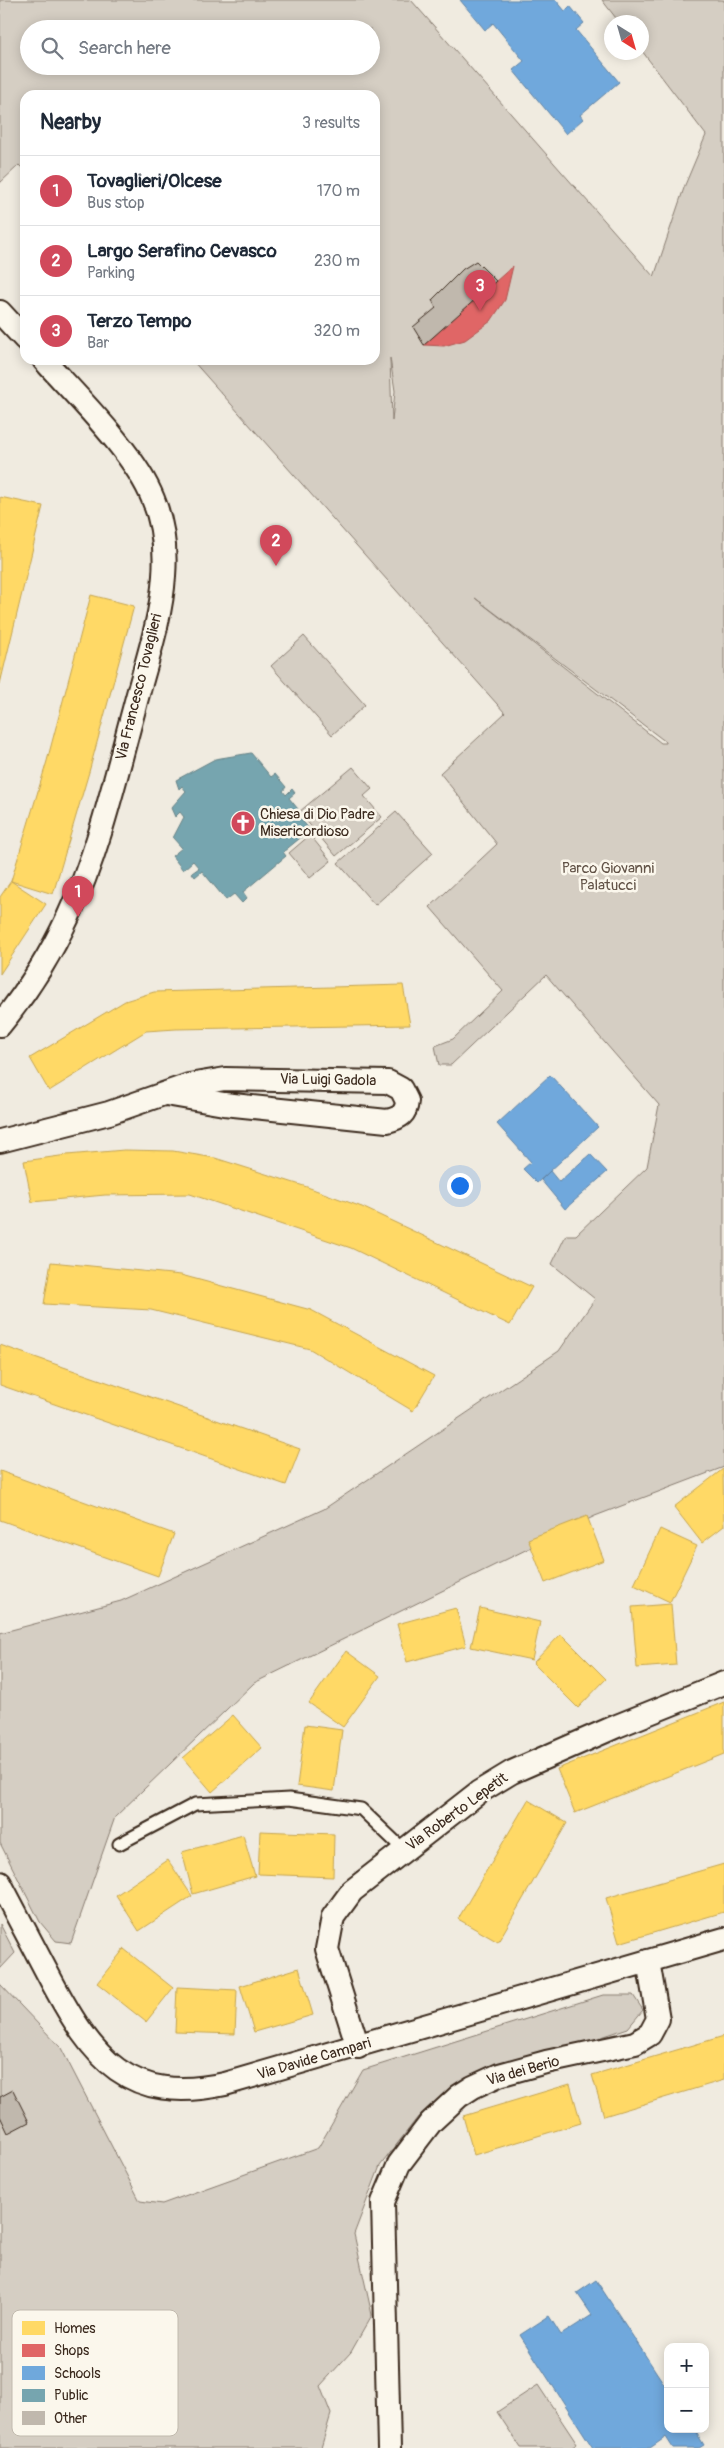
<!DOCTYPE html>
<meta charset="utf-8">
<style>
:root{--surface:#fff;--page:#f2f2f3;--text:#1f2937;--muted:#747a83;--line:#e0e1e3;--accent:#d1495b}
body{margin:0;font-family:Pangolin,sans-serif;background:var(--page);color:var(--text)}
.controls{position:absolute;right:15px;bottom:15px;display:grid;overflow:hidden;border-radius:10px;box-shadow:0 2px 12px #0003}
.controls button{width:45px;height:45px;display:grid;place-items:center;padding:0;border:0;border-bottom:1px solid var(--line);background:var(--surface);color:var(--text);font:25px sans-serif}
.compass{position:absolute;left:604px;top:15px;width:45px;height:45px;border-radius:50%;background:var(--surface);box-shadow:0 2px 12px #0003;rotate:143deg}
.you{position:absolute;left:459px;top:1185px;width:18px;height:18px;margin:-12px;border:4px solid #fff;border-radius:50%;background:#1a73e8;box-shadow:0 0 0 8px #1a73e833}
.badge{display:grid;place-items:center;width:32px;height:32px;border-radius:50%;background:var(--accent);color:#fff;font-size:16px;font-weight:700}
.pin{position:absolute;translate:-50% -41px;filter:drop-shadow(0 1px 2px #0008)}
.pin::after{content:'';position:absolute;top:26px;width:18px;height:15px;background:inherit;clip-path:polygon(0 0,100% 0,50% 100%)}
.list{margin:0;padding:0;list-style:none}
h2{display:flex;justify-content:space-between;align-items:center;height:65px;margin:0;padding:0 20px;font-size:21px}
h2 small{font-size:16px;font-weight:400;color:var(--muted)}
.list li{display:grid;grid-template-columns:32px 1fr auto;gap:15px;align-items:center;box-sizing:border-box;height:70px;padding:0 20px;border-top:1px solid var(--line)}
.list b{display:block;font-size:19px;white-space:nowrap}
.list p{margin:0;font-size:16px;white-space:nowrap;color:var(--muted)}
.list em{font-size:16px;font-style:normal;color:var(--muted)}
.icon{flex:none;width:28px;height:28px;fill:none;stroke:currentColor;stroke-width:2;stroke-linecap:round;stroke-linejoin:round}
.map{position:relative;flex:none;width:724px;height:2448px;overflow:hidden}
.search{position:absolute;background:var(--surface);box-shadow:0 2px 12px #0003;left:20px;top:20px;width:360px;height:55px;display:flex;align-items:center;gap:12px;box-sizing:border-box;padding:0 18px;border-radius:28px;color:var(--muted);font-size:19px}
.panel{position:absolute;background:var(--surface);box-shadow:0 2px 12px #0003;left:20px;top:90px;width:360px;height:275px;border-radius:15px}
.map>svg:first-child{display:block}
.green{fill:#d5cec3;stroke:#887c70;fill-rule:evenodd}
.homes{fill:#ffd966;stroke:#c4a450}
.shops{fill:#e06666;stroke:#ae5450}
.schools{fill:#6fa8dc;stroke:#5f82a3}
.public{fill:#76a5af;stroke:#648084}
.building{fill:#c0b8ad;stroke:#3b2a1e}
.lines{fill:none;stroke-linecap:round;stroke-linejoin:round}
.lane-casing{stroke:#3b2a1e;stroke-width:15}
.street-casing{stroke:#3b2a1e;stroke-width:26}
.lane{stroke:#fbf7ec;stroke-width:11}
.street{stroke:#fbf7ec;stroke-width:22}
.labels{text-anchor:middle;dominant-baseline:central;stroke-width:5;stroke-linejoin:round;paint-order:stroke}
.street-label{font-size:15px;fill:#3b2a1e;stroke:#fbf7ec}
.poi-label{font-size:15px;fill:#3b2a1e;stroke:#fbf7ec;text-anchor:start}
.park-label{font-size:15px;fill:#625347;stroke:#fbf7ec}
.key{fill:#fbf7ec;stroke:#c1baae;stroke-width:1}
.key-label{font-size:14px;fill:#3b2a1e}
</style>
<div class="map">
<svg width="724" height="2448" viewBox="0 0 724 2448">
<rect width="100%" height="100%" fill="#f0ebe0"/>
<filter id="ink" filterUnits="userSpaceOnUse"><feTurbulence type="fractalNoise" baseFrequency=".02" numOctaves="2"/><feDisplacementMap in="SourceGraphic" scale="10" xChannelSelector="R" yChannelSelector="G"/><feConvolveMatrix kernelMatrix="1 2 1 2 8 2 1 2 1" color-interpolation-filters="sRGB"/></filter>
<g filter="url(#ink)">
<g class="green">
<path d="M0 0H411L654 277 685 185 706 135 642 51V22H619L602 0H724V1467L595 1516 254 1683 115 1817 71 1943 56 1941 40 1922 0 1843V1633L121 1601 324 1509 559 1351 595 1299 552 1264 566 1235H576L647 1167 659 1105 546 975 451 1065H439L435 1046 453 1039 503 991 430 907 497 844 440 773 505 713 192 360H375V95H25V171L19 165 0 183ZM29 29H371V66H29ZM390 358 395 391 392 421ZM475 598 666 742V743H661Z"/>
<polygon points="304,636 365,705 332,735 271,666"/>
<polygon points="353,767 372,789 364,796 382,817 336,856 299,812"/>
<polygon points="396,812 433,853 375,905 338,863"/>
<polygon points="310,835 331,861 310,878 289,853"/>
<polygon points="0,1924 15,1953 0,1969"/>
<polygon points="0,1984 61,2048 140,2201 162,2204 318,2148 363,2070 603,1995 633,1995 643,2010 628,2028 452,2088 418,2117 380,2166 354,2234 372,2315 351,2352 320,2386 331,2414 321,2448 0,2448"/>
<polygon points="538,2385 577,2444 571,2448 521,2448 497,2412"/>
</g>
<g class="homes">
<polygon points="0,497 43,506 0,684"/>
<polygon points="91,595 134,606 89,772 53,894 11,881 47,761"/>
<polygon points="11,881 46,904 0,974 0,897"/>
<polygon points="403,985 410,1025 176,1029 146,1031 49,1091 30,1058 125,1001 154,992"/>
<polygon points="124,1150 173,1151 215,1158 307,1187 362,1207 532,1287 510,1325 351,1248 190,1194 105,1195 32,1202 24,1161 67,1155"/>
<polygon points="51,1262 181,1275 311,1310 434,1376 413,1411 310,1349 151,1310 44,1304"/>
<polygon points="0,1345 300,1449 286,1485 0,1385"/>
<polygon points="723,1469 724,1526 702,1543 674,1507"/>
<polygon points="0,1471 174,1534 158,1576 0,1520"/>
<polygon points="587,1516 604,1560 545,1583 528,1539"/>
<polygon points="660,1529 697,1546 670,1602 634,1585"/>
<polygon points="671,1604 676,1665 637,1668 632,1607"/>
<polygon points="456,1608 466,1646 407,1662 397,1624"/>
<polygon points="480,1608 540,1622 532,1660 471,1647"/>
<polygon points="561,1634 606,1679 578,1708 533,1663"/>
<polygon points="346,1651 380,1676 343,1727 309,1703"/>
<polygon points="724,1702 724,1754 575,1813 557,1769"/>
<polygon points="233,1715 262,1748 212,1792 183,1758"/>
<polygon points="305,1725 342,1730 334,1791 297,1786"/>
<polygon points="528,1800 567,1823 498,1942 458,1919"/>
<polygon points="260,1831 334,1834 333,1877 258,1874"/>
<polygon points="243,1835 255,1876 193,1894 182,1852"/>
<polygon points="168,1860 192,1896 139,1931 116,1895"/>
<polygon points="724,1864 724,1912 619,1943 606,1898"/>
<polygon points="124,1949 173,1988 146,2022 97,1983"/>
<polygon points="299,1968 313,2015 254,2032 240,1986"/>
<polygon points="177,1987 237,1990 235,2034 175,2032"/>
<polygon points="724,2036 724,2080 604,2116 592,2075"/>
<polygon points="570,2084 581,2123 474,2155 463,2116"/>
</g>
<polygon class="shops" points="513,266 505,300 491,321 465,340 444,346 424,345"/>
<g class="schools">
<polygon points="460,0 556,0 565,11 570,6 584,23 576,30 619,82 580,115 583,119 566,134 513,70 524,61 493,23 485,30"/>
<polygon points="550,1075 598,1127 537,1183 523,1169 531,1162 497,1124"/>
<polygon points="590,1154 607,1172 565,1209 541,1180 550,1171 559,1182"/>
<polygon points="596,2280 668,2390 668,2429 694,2429 704,2445 699,2448 673,2448 666,2437 650,2448 593,2448 520,2335 549,2316 561,2335 592,2315 577,2293"/>
</g>
<polygon class="public" points="251,753 271,777 275,774 286,787 283,791 286,795 292,789 295,793 289,798 298,809 295,812 310,830 283,852 286,856 243,892 247,898 242,903 234,894 226,900 202,871 195,877 192,873 199,868 193,861 183,870 172,856 182,848 173,838 184,817 180,812 175,817 171,808 186,791 182,786 179,789 176,780 215,759"/>
<g class="building">
<polygon points="476,261 496,281 424,345 413,327 436,308 432,300 463,269"/>
<polygon points="13,2090 29,2122 8,2133 0,2116 0,2097"/>
</g>
<g class="lines">
<defs>
<polyline id="lane" points="119,1844 195,1804 289,1799 361,1809 404,1850"/>
<g id="street">
<polyline points="0,312 25,339"/>
<path d="M0 1025C27 992 50 956 68 917 99 851 115 779 134 709 145 666 161 621 164 576 166 550 163 523 153 499 135 453 77 397 44 360"/>
<path d="M0 1141 109 1113 189 1085 225 1079 388 1082 401 1089 407 1101C406 1114 400 1118 387 1121L224 1104 166 1094"/>
<path d="M0 1883C17 1915 34 1948 51 1980 93 2059 128 2105 225 2084L724 1939"/>
<polyline points="358,2047 327,1949 333,1917 352,1891 479,1792 512,1772 617,1726 724,1683"/>
<polyline points="389,2448 383,2202 399,2164 431,2122 459,2096 473,2087 499,2075 546,2062 635,2043 650,2034 658,2019 648,1961"/>
</g>
</defs>
<use href="#lane" class="lane-casing"/>
<use href="#street" class="street-casing"/>
<use href="#lane" class="lane"/>
<use href="#street" class="street"/>
</g>
</g>
<defs>
<symbol id="church-disc" viewBox="-11 -11 22 22"><circle r="9.5" fill="#d1495b" stroke="#fbf7ec"/><path d="M-1.2-6h2.4v3.5h3.3v2.4h-3.3V6h-2.4V-.1h-3.3v-2.4h3.3Z" fill="#fff"/></symbol>
</defs>
<g fill-rule="evenodd">
<use href="#church-disc" x="229" y="809" width="28" height="28"/>
</g>
<g class="labels">
<g class="street-label">
<text transform="translate(139 687) rotate(-76)">Via Francesco Tovaglieri</text>
<text transform="translate(328 1080) rotate(1)">Via Luigi Gadola</text>
<text transform="translate(457 1812) rotate(-36)">Via Roberto Lepetit</text>
<text transform="translate(314 2059) rotate(-16)">Via Davide Campari</text>
<text transform="translate(523 2071) rotate(-16)">Via dei Berio</text>
</g>
<g class="poi-label">
<text x="260" y="814">Chiesa di Dio Padre<tspan x="260" dy="17">Misericordioso</tspan></text>
</g>
<g class="park-label">
<text x="608" y="868">Parco Giovanni<tspan x="608" dy="17">Palatucci</tspan></text>
</g>
</g>
<rect x="12" y="2310" width="166" height="126" rx="8" class="key"/>
<rect x="22" y="2321" width="23" height="14" fill="#ffd966"/>
<rect x="22" y="2344" width="23" height="13" fill="#e06666"/>
<rect x="22" y="2366" width="23" height="14" fill="#6fa8dc"/>
<rect x="22" y="2389" width="23" height="13" fill="#76a5af"/>
<rect x="22" y="2411" width="23" height="14" fill="#c0b8ad"/>
<g class="key-label">
<text x="54" y="2333">Homes</text>
<text x="54" y="2355">Shops</text>
<text x="54" y="2378">Schools</text>
<text x="54" y="2400">Public</text>
<text x="54" y="2423">Other</text>
</g>
</svg>
<div class="controls">
<button>+</button>
<button>−</button>
</div>
<svg class="compass" viewBox="-18 -18 36 36"><path d="M0-13l5 13h-10z" fill="#e53935"/><path d="M0 13l5-13h-10z" fill="#747a83"/></svg>
<div class="you"></div>
<div class="pin badge" style="left:78px;top:917px">1</div>
<div class="pin badge" style="left:276px;top:566px">2</div>
<div class="pin badge" style="left:480px;top:311px">3</div>
<div class="search"><svg class="icon" aria-label="search" viewBox="0 0 24 24"><circle cx="10" cy="10" r="6"/><path d="M15 15l6 6"/></svg>Search here</div>
<section class="panel">
<h2>Nearby<small>3 results</small></h2>
<ul class="list">
<li><span class="badge">1</span><div><b>Tovaglieri/Olcese</b><p>Bus stop</p></div><em>170 m</em></li>
<li><span class="badge">2</span><div><b>Largo Serafino Cevasco</b><p>Parking</p></div><em>230 m</em></li>
<li><span class="badge">3</span><div><b>Terzo Tempo</b><p>Bar</p></div><em>320 m</em></li>
</ul>
</section>
</div>
